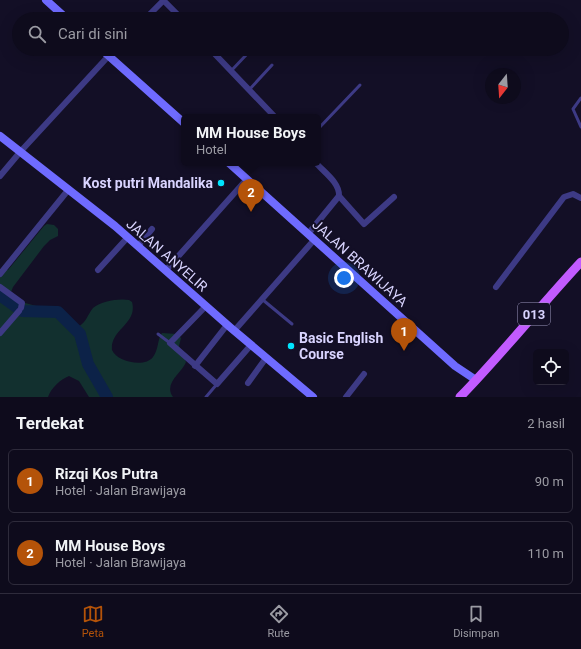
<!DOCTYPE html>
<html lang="id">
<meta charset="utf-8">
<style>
:root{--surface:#0e0b1c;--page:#171425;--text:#f1f3f6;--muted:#9b9ba3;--line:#2e2b3b;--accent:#b45309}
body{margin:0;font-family:Roboto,sans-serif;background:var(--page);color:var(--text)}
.controls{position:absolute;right:12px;bottom:12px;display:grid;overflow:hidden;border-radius:6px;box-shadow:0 4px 16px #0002}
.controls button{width:36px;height:36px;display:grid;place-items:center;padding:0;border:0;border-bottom:1px solid var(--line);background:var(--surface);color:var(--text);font:20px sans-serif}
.compass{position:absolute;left:485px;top:68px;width:36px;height:36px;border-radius:50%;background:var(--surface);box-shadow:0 4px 16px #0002;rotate:197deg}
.you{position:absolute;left:344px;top:278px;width:14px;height:14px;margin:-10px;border:3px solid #fff;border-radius:50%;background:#1a73e8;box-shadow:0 0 0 6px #1a73e833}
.badge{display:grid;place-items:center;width:26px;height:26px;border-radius:50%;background:var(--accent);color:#fff;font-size:13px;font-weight:700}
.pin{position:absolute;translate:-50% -33px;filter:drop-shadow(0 1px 2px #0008)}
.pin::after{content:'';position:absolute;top:21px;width:14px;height:12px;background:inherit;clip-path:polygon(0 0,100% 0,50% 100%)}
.popup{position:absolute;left:181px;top:114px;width:140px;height:52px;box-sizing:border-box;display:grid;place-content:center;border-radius:6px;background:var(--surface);filter:drop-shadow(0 1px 3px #0005);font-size:13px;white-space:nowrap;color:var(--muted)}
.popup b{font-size:15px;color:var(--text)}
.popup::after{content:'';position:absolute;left:50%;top:100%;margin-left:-8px;border:8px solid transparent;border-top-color:var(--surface)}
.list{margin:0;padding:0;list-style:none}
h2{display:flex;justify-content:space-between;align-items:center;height:52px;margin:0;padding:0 16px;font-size:17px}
h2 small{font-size:13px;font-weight:400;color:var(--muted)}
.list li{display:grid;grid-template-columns:26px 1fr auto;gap:12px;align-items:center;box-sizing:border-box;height:64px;margin:0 8px 8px;padding:0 8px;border:1px solid var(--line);border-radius:6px}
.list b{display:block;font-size:15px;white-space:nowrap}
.list p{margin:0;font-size:13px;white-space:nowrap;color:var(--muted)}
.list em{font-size:13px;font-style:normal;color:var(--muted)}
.icon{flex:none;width:22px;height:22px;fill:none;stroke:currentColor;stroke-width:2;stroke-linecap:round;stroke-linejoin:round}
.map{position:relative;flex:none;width:581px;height:397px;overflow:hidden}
.search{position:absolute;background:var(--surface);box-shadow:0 4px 16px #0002;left:12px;right:12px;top:12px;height:44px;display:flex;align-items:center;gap:10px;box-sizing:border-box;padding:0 14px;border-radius:22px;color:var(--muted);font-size:15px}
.sheet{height:196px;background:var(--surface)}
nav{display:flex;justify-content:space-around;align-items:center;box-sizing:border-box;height:56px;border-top:1px solid var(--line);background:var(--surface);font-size:11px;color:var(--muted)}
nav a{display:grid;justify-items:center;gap:2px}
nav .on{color:var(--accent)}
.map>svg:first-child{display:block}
.green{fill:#12302f}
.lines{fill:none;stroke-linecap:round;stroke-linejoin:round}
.river{stroke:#0c2248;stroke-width:12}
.lane{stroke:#3d3a85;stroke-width:3}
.street{stroke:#3d3a85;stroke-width:6}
.secondary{stroke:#6f6bff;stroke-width:8}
.primary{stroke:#c25bff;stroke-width:9}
.poi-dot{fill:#00e5ff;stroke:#130f26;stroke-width:1.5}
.labels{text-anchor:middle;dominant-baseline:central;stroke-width:4;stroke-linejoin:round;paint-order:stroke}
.shield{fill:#130f26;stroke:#9e99be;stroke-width:1}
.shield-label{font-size:13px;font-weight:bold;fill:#d9d4ff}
.poi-label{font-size:14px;font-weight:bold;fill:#d9d4ff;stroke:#130f26;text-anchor:end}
.street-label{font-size:14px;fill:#d9d4ff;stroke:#130f26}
</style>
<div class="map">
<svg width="581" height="397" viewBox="0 0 581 397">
<rect width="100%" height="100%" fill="#130f26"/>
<path class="green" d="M47 224 54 225 58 229V236L50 240 44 246 13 287 11 292 18 301 58 312 74 328C86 325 86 317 93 308 100 301 120 298 129 300L132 302C138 324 110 329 112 350 117 362 145 368 153 357 159 349 157 340 162 333L177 334 181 338 179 346 186 362C182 373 163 383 173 397H89L79 381 69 376C61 379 51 388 48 397H0V269L8 270 44 226Z"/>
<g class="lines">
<polyline class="river" points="0,295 22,311 58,312 80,334 88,364 107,397"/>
<g class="lane">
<polyline points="231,71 248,53"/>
<polyline points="249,90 272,65"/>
<polyline points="581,98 573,109 581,127"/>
<polyline points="318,129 360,85"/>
<polyline points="263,300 292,324"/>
<polyline points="158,334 170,343"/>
<polyline points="206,397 217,384"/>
</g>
<g class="street">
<polyline points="163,0 182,19"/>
<polyline points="145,19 164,0"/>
<polyline points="210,49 275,117"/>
<polyline points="0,176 21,151 115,49"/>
<polyline points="339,196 364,224 394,197"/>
<path d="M308 234 339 196C340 183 324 172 316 163"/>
<polyline points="138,246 152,229"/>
<polyline points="98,270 128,237"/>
<polyline points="166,270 247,179"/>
<polyline points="0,274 69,189"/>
<polyline points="0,287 22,303 21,308"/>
<polyline points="496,287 564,197 573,194 581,198"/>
<polyline points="206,306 170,343 217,384 251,345"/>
<polyline points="234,331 314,240"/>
<polyline points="0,333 19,311"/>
<polyline points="195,366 227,325"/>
<polyline points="248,383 266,358"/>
<polyline points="346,397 364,374"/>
</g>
<g class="secondary">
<polyline points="46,0 67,19"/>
<polyline points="101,49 184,123"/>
<polyline points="0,136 115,226 231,328 313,397"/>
<polyline points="229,163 455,366 476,380"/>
</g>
<path class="primary" d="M460 397C502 354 540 306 581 262"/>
</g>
<g class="poi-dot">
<circle cx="221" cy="183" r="4"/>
<circle cx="291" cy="346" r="4"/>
</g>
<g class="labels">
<rect class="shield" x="518" y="303" width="32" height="22" rx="3"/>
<g class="shield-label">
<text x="534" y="314">013</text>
</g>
<g class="poi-label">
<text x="213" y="183">Kost putri Mandalika</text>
<text x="299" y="338" text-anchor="start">Basic English<tspan x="299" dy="16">Course</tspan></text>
</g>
<g class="street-label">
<text transform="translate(167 255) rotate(41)">JALAN ANYELIR</text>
<text transform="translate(360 263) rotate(42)">JALAN BRAWIJAYA</text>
</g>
</g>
</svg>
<div class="controls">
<button><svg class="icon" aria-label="locate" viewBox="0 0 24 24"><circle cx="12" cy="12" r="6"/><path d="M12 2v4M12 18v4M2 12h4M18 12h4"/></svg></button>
</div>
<svg class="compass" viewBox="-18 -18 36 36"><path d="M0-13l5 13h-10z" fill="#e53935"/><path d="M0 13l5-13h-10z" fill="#9b9ba3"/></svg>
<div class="you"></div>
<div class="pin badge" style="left:404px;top:351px">1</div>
<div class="pin badge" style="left:251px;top:212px">2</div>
<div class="popup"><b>MM House Boys</b>Hotel</div>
<div class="search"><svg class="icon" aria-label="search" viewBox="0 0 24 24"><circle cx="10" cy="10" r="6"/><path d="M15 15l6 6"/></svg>Cari di sini</div>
</div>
<section class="sheet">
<h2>Terdekat<small>2 hasil</small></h2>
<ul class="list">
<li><span class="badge">1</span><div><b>Rizqi Kos Putra</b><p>Hotel · Jalan Brawijaya</p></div><em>90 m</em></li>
<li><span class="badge">2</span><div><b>MM House Boys</b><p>Hotel · Jalan Brawijaya</p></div><em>110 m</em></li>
</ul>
</section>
<nav>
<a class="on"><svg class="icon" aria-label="map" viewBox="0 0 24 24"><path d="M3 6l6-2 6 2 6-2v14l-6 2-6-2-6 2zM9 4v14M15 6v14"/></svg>Peta</a>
<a><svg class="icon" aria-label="directions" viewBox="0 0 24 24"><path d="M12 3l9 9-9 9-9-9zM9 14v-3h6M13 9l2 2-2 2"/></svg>Rute</a>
<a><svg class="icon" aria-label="saved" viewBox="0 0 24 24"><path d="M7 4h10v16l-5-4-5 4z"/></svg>Disimpan</a>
</nav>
